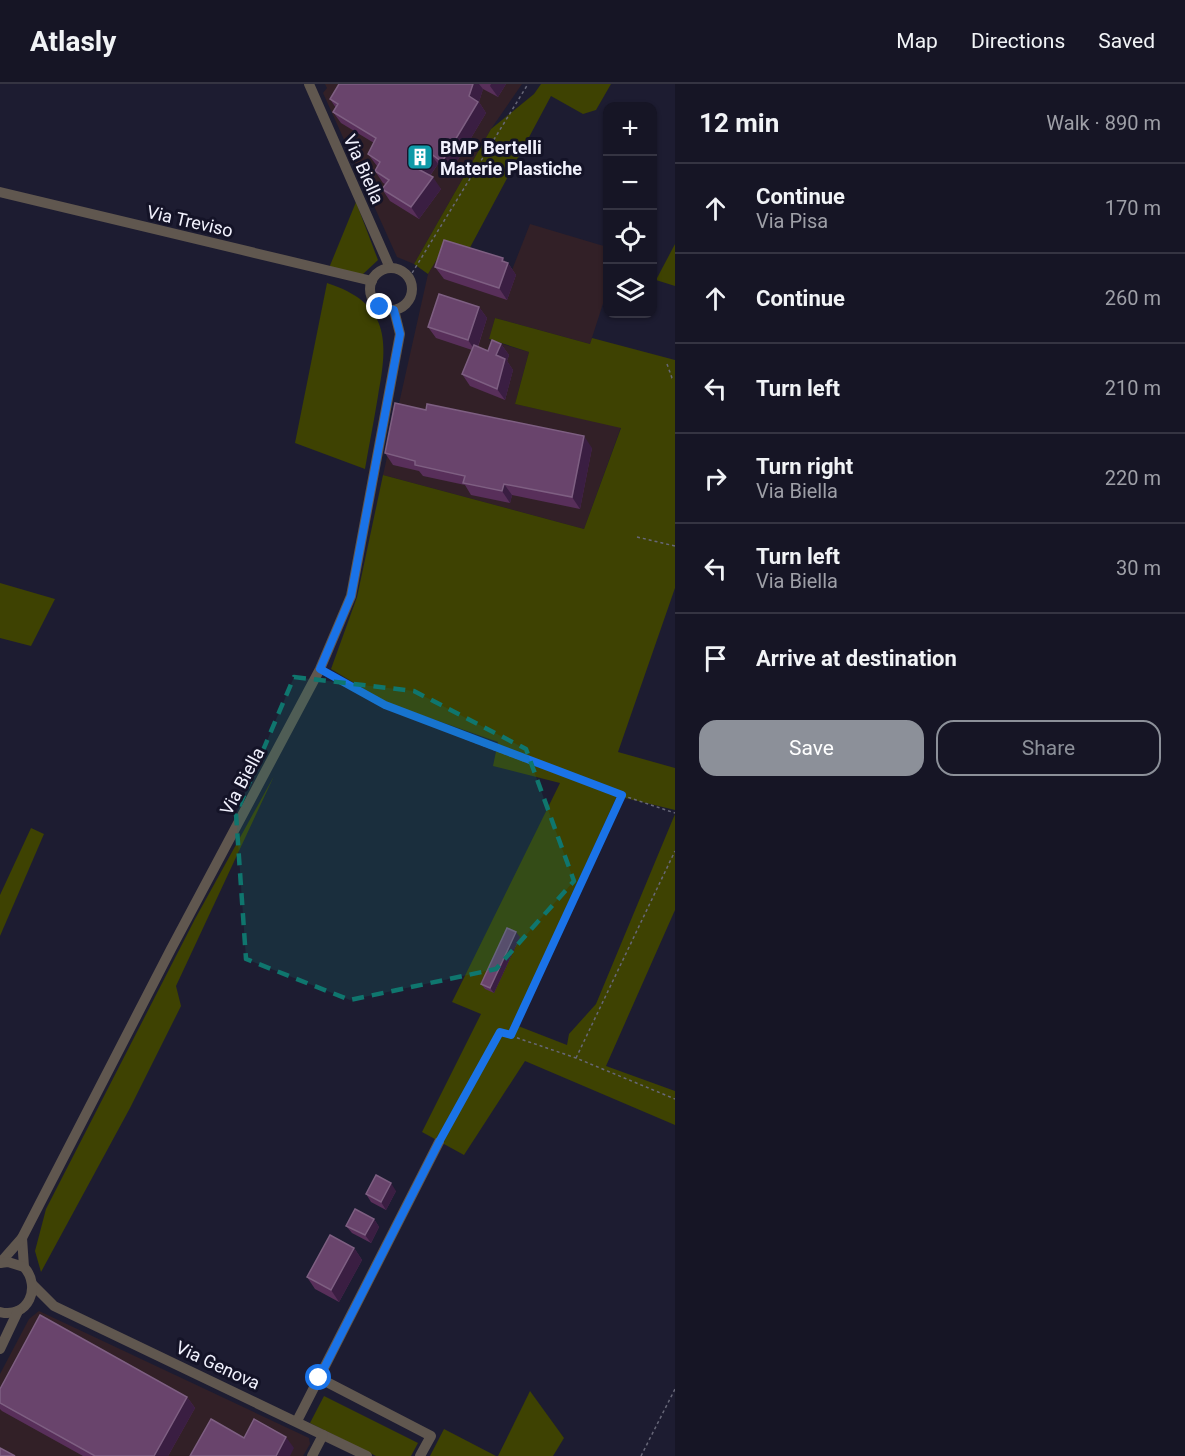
<!DOCTYPE html>
<meta charset="utf-8">
<style>
:root{--surface:#161525;--page:#1f1e2d;--text:#f1f3f6;--muted:#9e9fa7;--line:#353442;--accent:#8c9099}
body{margin:0;font-family:Roboto,sans-serif;background:var(--page);color:var(--text)}
.controls{position:absolute;right:18px;top:18px;display:grid;overflow:hidden;border-radius:12px;box-shadow:0 2px 4px #0004}
.controls button{width:54px;height:54px;display:grid;place-items:center;padding:0;border:0;border-bottom:2px solid var(--line);background:var(--surface);color:var(--text);font:30px sans-serif}
.stop{position:absolute;width:18px;height:18px;margin:-14px;border:4px solid #1a73e8;border-radius:50%;background:#fff}
.stop.end{background:#1a73e8;border-color:#fff;box-shadow:0 2px 6px #0008}
.list{margin:0;padding:0;list-style:none}
h2{display:flex;justify-content:space-between;align-items:center;height:78px;margin:0;padding:0 24px;font-size:26px}
h2 small{font-size:20px;font-weight:400;color:var(--muted)}
.list li{display:grid;grid-template-columns:39px 1fr auto;gap:18px;align-items:center;box-sizing:border-box;height:90px;padding:0 24px;border-top:2px solid var(--line)}
.list b{display:block;font-size:22px;white-space:nowrap}
.list p{margin:0;font-size:20px;white-space:nowrap;color:var(--muted)}
.list em{font-size:20px;font-style:normal;color:var(--muted)}
.actions{display:flex;gap:12px;padding:18px 24px}
.actions a{flex:1;padding:14px 0;border:2px solid var(--accent);border-radius:18px;text-align:center;font-size:21px;color:var(--accent)}
.actions .main{background:var(--accent);color:#fff}
.icon{flex:none;width:33px;height:33px;fill:none;stroke:currentColor;stroke-width:2;stroke-linecap:round;stroke-linejoin:round}
.map{position:relative;flex:none;width:675px;height:1372px;overflow:hidden}
header{display:flex;align-items:center;gap:36px;box-sizing:border-box;height:84px;padding:0 30px;background:var(--surface);border-bottom:2px solid var(--line)}
header strong{font-size:28px}
nav{display:flex;gap:33px;margin-inline-start:auto;font-size:21px}
main{display:flex}
aside{flex:1;background:var(--surface)}
.map>svg:first-child{display:block}
.industrial{fill:#322027}
.green{fill:#3e4202}
.lines{fill:none;stroke-linecap:round;stroke-linejoin:round}
.path{stroke:#676778;stroke-width:1.5;stroke-dasharray:3 3;stroke-linecap:butt}
.minor{stroke:#60574f;stroke-width:10}
.wall{fill:#582f5a}
.shaded-wall{fill:#3a1e42}
.building{fill:#69446c;stroke:#7e5f82;stroke-width:1.5}
.route{stroke:#1a73e8;stroke-width:8}
.marked{fill:#0f766e;fill-opacity:0.2;stroke:#0f766e;stroke-width:4.5;stroke-dasharray:12 8;stroke-linejoin:round}
.labels{text-anchor:middle;dominant-baseline:central;stroke-width:6;stroke-linejoin:round;paint-order:stroke}
.poi-label{font-size:18px;font-weight:bold;fill:#f1f1fd;stroke:#141327;text-anchor:start}
.street-label{font-size:18px;fill:#f1f1fd;stroke:#141327}
</style>
<header>
<strong>Atlasly</strong>
<nav><a>Map</a><a>Directions</a><a>Saved</a></nav>
</header>
<main>
<div class="map">
<svg width="675" height="1372" viewBox="0 0 675 1372">
<rect width="100%" height="100%" fill="#1d1c31"/>
<g class="industrial">
<polygon points="325,0 522,0 491,45 414,180 397,173 323,9 327,4"/>
<polygon points="530,140 607,163 607,207 590,260 495,234 489,256 529,268 515,320 621,343 584,445 383,391 428,190 443,164 512,186"/>
<polygon points="39,1227 309,1354 310,1360 303,1372 0,1372 0,1290 29,1235"/>
</g>
<g class="green">
<polygon points="541,0 611,0 596,26 583,30 551,12 466,171 443,165 428,190 414,180 491,45 534,10"/>
<polygon points="356,118 378,176 362,191 329,184"/>
<polygon points="675,160 675,202 656,196"/>
<path d="M327 199C389 219 389 256 378 312 374 337 369 361 365 385L295 359Z"/>
<polygon points="495,234 590,260 592,254 675,276 675,504 618,668 675,684 675,726 617,712 513,940 567,961 569,950 596,920 675,730 675,826 606,982 675,1007 675,1041 525,977 464,1071 422,1048 481,930 452,918 560,699 493,682 498,658 387,619 331,585 357,513 383,391 584,445 621,344 515,320 529,268 489,255"/>
<polygon points="0,499 55,515 31,562 0,554"/>
<polygon points="274,692 176,902 181,922 130,1024 41,1188 35,1167 46,1125 195,835"/>
<polygon points="31,744 44,750 0,852 0,811"/>
<polygon points="530,1307 564,1354 553,1372 498,1372"/>
<polygon points="324,1312 418,1359 411,1372 376,1372 310,1339"/>
<polygon points="444,1345 496,1372 430,1372"/>
</g>
<g class="lines">
<g class="path">
<polyline points="409,194 528,0"/>
<polyline points="667,280 672,294 675,295"/>
<polyline points="637,453 675,462"/>
<path d="M329 590C437 650 558 690 675 729"/>
<polyline points="511,950 622,712"/>
<polyline points="576,974 675,767"/>
<polyline points="445,1048 500,948 576,974 675,1015"/>
<polyline points="641,1372 675,1305"/>
</g>
<g class="minor">
<polyline points="309,0 390,184"/>
<polyline points="0,108 372,197"/>
<circle cx="391" cy="205" r="21"/>
<polyline points="22,1154 24,1183"/>
<polyline points="0,1179 22,1154 171,865 320,585 351,512 400,250 394,226"/>
<polyline points="33,1201 54,1222 367,1372"/>
<path d="M0 1228C28 1235 42 1203 24 1183L8 1178 0 1179"/>
<polyline points="0,1265 18,1227"/>
<polyline points="319,1294 431,1352 420,1372"/>
<polyline points="297,1337 439,1058"/>
<polyline points="312,1372 323,1351"/>
</g>
</g>
<g class="wall">
<polygon points="339,0 506,0 498,13 483,5 479,18 486,29 450,89 438,80 430,92 441,105 419,135 390,117 382,105 385,100 383,99 375,87 377,82 368,70 374,59 341,39 333,28 336,24 330,15"/>
<polygon points="503,174 505,178 508,179 516,191 507,216 444,195 435,183"/>
<polygon points="479,223 487,234 478,263 488,267 501,260 509,271 507,277 513,286 505,316 470,302 462,290 472,266 436,254 428,243"/>
<polygon points="592,364 580,425 512,411 510,419 471,411 465,401 423,392 419,387 393,381 385,369"/>
<polygon points="520,853 494,909 485,905 481,900"/>
<polygon points="396,1107 386,1126 371,1118 366,1110"/>
<polygon points="374,1135 379,1143 371,1159 352,1149 346,1142"/>
<polygon points="354,1164 362,1176 339,1218 315,1205 307,1193"/>
<polygon points="0,1305 187,1313 195,1324 168,1372 83,1372 2,1327 0,1325"/>
</g>
<g class="shaded-wall">
<polygon points="473,0 479,0 483,5 479,18 486,29 450,89 442,78"/>
<polygon points="491,0 506,0 498,13 490,2"/>
<polygon points="430,69 438,80 426,97 418,85"/>
<polygon points="433,93 441,105 419,135 411,123"/>
<polygon points="503,174 507,181 508,179 516,191 507,216 499,204 502,177"/>
<polygon points="479,223 487,234 476,268 468,256"/>
<polygon points="501,260 509,271 507,277 513,286 505,316 497,305 496,271"/>
<polygon points="584,352 592,364 580,425 572,413"/>
<polygon points="504,400 512,411 510,419 502,407"/>
<polygon points="516,848 520,853 494,909 490,904"/>
<polygon points="391,1099 396,1107 386,1126 381,1118"/>
<polygon points="374,1135 379,1143 371,1159 365,1151"/>
<polygon points="354,1164 362,1176 339,1218 331,1206"/>
<polygon points="187,1313 195,1324 168,1372 154,1372"/>
<polygon points="286,1353 294,1364 290,1372 276,1372"/>
</g>
<g class="building">
<polygon points="339,0 473,0 469,12 478,18 442,78 430,69 418,85 433,93 411,123 382,105 389,96 375,87 380,78 368,70 376,54 333,28 338,20 330,15"/>
<polygon points="444,156 503,174 502,177 508,179 499,204 435,183"/>
<polygon points="439,210 479,223 468,256 428,243"/>
<polygon points="492,256 501,260 496,271 505,275 497,305 462,290 474,261 488,267"/>
<polygon points="395,319 426,326 427,320 584,352 572,413 504,400 502,407 463,399 465,392 415,381 415,377 385,369"/>
<polygon points="507,844 516,848 490,904 481,900"/>
<polygon points="376,1091 391,1099 381,1118 366,1110"/>
<polygon points="355,1125 374,1135 365,1151 346,1142"/>
<polygon points="330,1151 354,1164 331,1206 307,1193"/>
<polygon points="40,1231 187,1313 154,1372 95,1372 0,1319 0,1305"/>
<polygon points="211,1335 244,1354 254,1335 286,1353 276,1372 190,1372"/>
<polygon points="0,1364 15,1372 0,1372"/>
</g>
<g class="lines">
<polyline class="route" points="319,1294 439,1058 500,948 511,951 622,711 385,621 320,585 351,512 400,250 394,226 380,223"/>
</g>
<path class="marked" d="M294 593 414 607 526 665 574 797 496 885 350 916 246 875 236 730Z"/>
<defs>
<symbol id="building-square" viewBox="-11 -11 22 22"><rect x="-9" y="-9" width="18" height="18" rx="4" fill="#0f9aa8" stroke="#141327"/><path d="M-4-6H4V6H1V3H-1V6H-4ZM-2.5-4.3h1.7v1.8h-1.7ZM.8-4.3h1.7v1.8H.8ZM-2.5-1h1.7V.8h-1.7ZM.8-1h1.7V.8H.8Z" fill="#fff"/></symbol>
</defs>
<g fill-rule="evenodd">
<use href="#building-square" x="405" y="58" width="30" height="30"/>
</g>
<g class="labels">
<g class="poi-label">
<text x="440" y="63">BMP Bertelli<tspan x="440" dy="21">Materie Plastiche</tspan></text>
</g>
<g class="street-label">
<text transform="translate(364 85) rotate(66)">Via Biella</text>
<text transform="translate(190 137) rotate(13)">Via Treviso</text>
<text transform="translate(242 697) rotate(-62)">Via Biella</text>
<text transform="translate(218 1281) rotate(25)">Via Genova</text>
</g>
</g>
</svg>
<div class="controls">
<button>+</button>
<button>−</button>
<button><svg class="icon" aria-label="locate" viewBox="0 0 24 24"><circle cx="12" cy="12" r="6"/><path d="M12 2v4M12 18v4M2 12h4M18 12h4"/></svg></button>
<button><svg class="icon" aria-label="layers" viewBox="0 0 24 24"><path d="M12 4l9 5-9 5-9-5zM3 14l9 5 9-5"/></svg></button>
</div>
<div class="stop" style="left:319px;top:1294px"></div>
<div class="stop end" style="left:380px;top:223px"></div>
</div>
<aside>
<h2>12 min<small>Walk · 890 m</small></h2>
<ul class="list">
<li><svg class="icon" aria-label="ahead" viewBox="0 0 24 24"><path d="M12 20V5M6 11l6-6 6 6"/></svg><div><b>Continue</b><p>Via Pisa</p></div><em>170 m</em></li>
<li><svg class="icon" aria-label="ahead" viewBox="0 0 24 24"><path d="M12 20V5M6 11l6-6 6 6"/></svg><div><b>Continue</b></div><em>260 m</em></li>
<li><svg class="icon" aria-label="left" viewBox="0 0 24 24"><path d="M17 20v-9H6M10 6l-5 5 5 5"/></svg><div><b>Turn left</b></div><em>210 m</em></li>
<li><svg class="icon" aria-label="right" viewBox="0 0 24 24"><path d="M7 20v-9h11M14 6l5 5-5 5"/></svg><div><b>Turn right</b><p>Via Biella</p></div><em>220 m</em></li>
<li><svg class="icon" aria-label="left" viewBox="0 0 24 24"><path d="M17 20v-9H6M10 6l-5 5 5 5"/></svg><div><b>Turn left</b><p>Via Biella</p></div><em>30 m</em></li>
<li><svg class="icon" aria-label="arrive" viewBox="0 0 24 24"><path d="M6 21V4h12l-3 4 3 4H6"/></svg><div><b>Arrive at destination</b></div></li>
</ul>
<div class="actions"><a class="main">Save</a><a>Share</a></div>
</aside>
</main>
